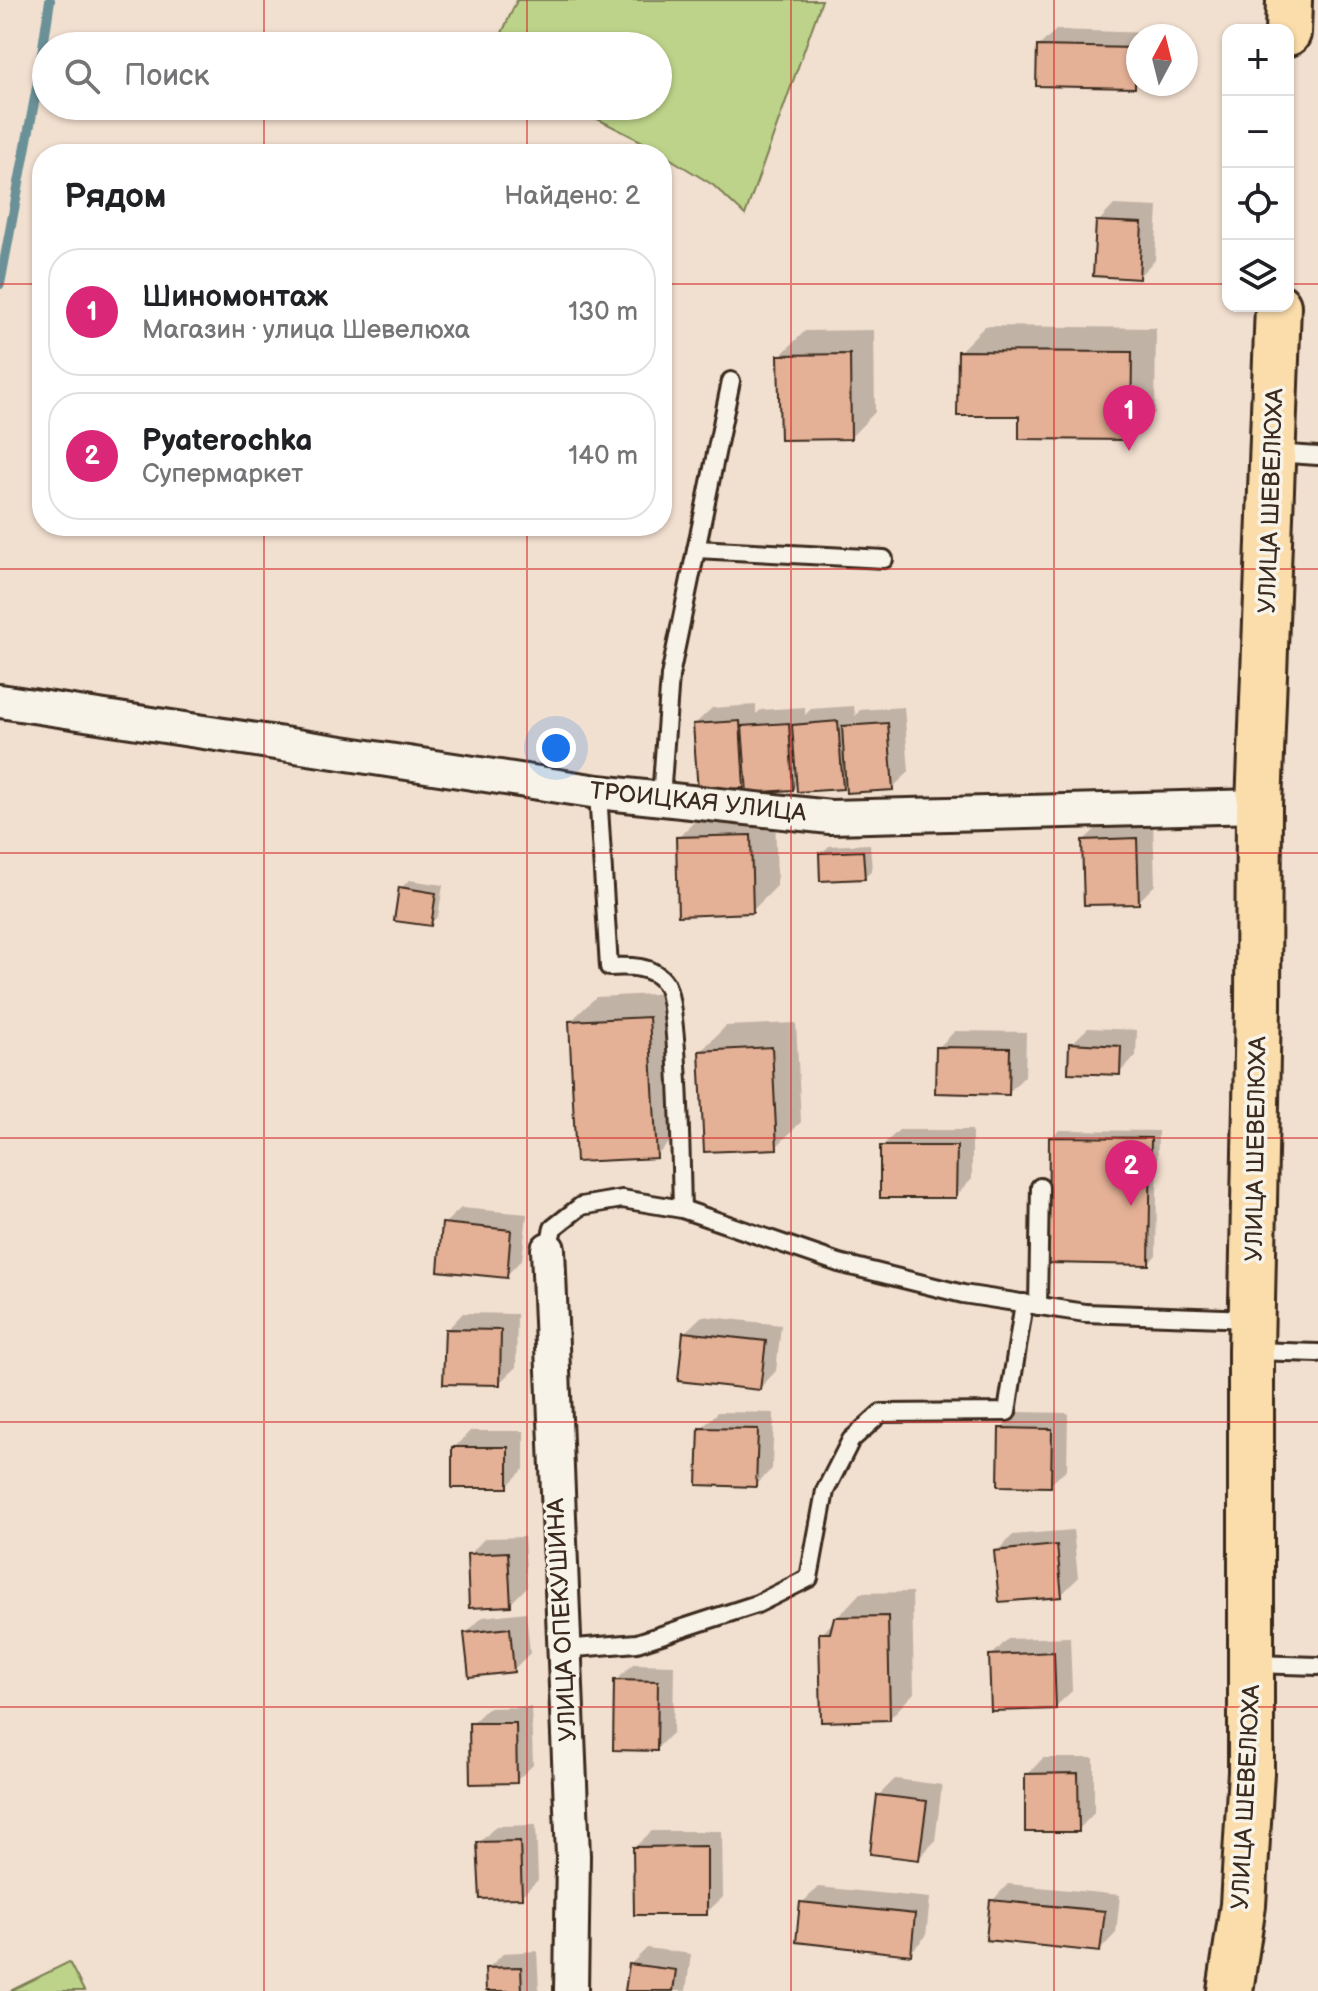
<!DOCTYPE html>
<html lang="ru">
<meta charset="utf-8">
<style>
:root{--surface:#fff;--page:#f2f2f2;--text:#202124;--muted:#757577;--line:#e0e0e0;--accent:#db2777}
body{margin:0;font-family:"Balsamiq Sans",sans-serif;background:var(--page);color:var(--text)}
.controls{position:absolute;right:24px;top:24px;display:grid;overflow:hidden;border-radius:16px;box-shadow:0 2px 6px #0004}
.controls button{width:72px;height:72px;display:grid;place-items:center;padding:0;border:0;border-bottom:2px solid var(--line);background:var(--surface);color:var(--text);font:40px sans-serif}
.compass{position:absolute;left:1126px;top:24px;width:72px;height:72px;border-radius:50%;background:var(--surface);box-shadow:0 2px 6px #0004;rotate:7deg}
.you{position:absolute;left:556px;top:748px;width:28px;height:28px;margin:-20px;border:6px solid #fff;border-radius:50%;background:#1a73e8;box-shadow:0 0 0 12px #1a73e833}
.badge{display:grid;place-items:center;width:52px;height:52px;border-radius:50%;background:var(--accent);color:#fff;font-size:26px;font-weight:700}
.pin{position:absolute;translate:-50% -66px;filter:drop-shadow(0 2px 4px #0008)}
.pin::after{content:'';position:absolute;top:42px;width:28px;height:24px;background:inherit;clip-path:polygon(0 0,100% 0,50% 100%)}
.list{margin:0;padding:0;list-style:none}
h2{display:flex;justify-content:space-between;align-items:center;height:104px;margin:0;padding:0 32px;font-size:34px}
h2 small{font-size:26px;font-weight:400;color:var(--muted)}
.list li{display:grid;grid-template-columns:52px 1fr auto;gap:24px;align-items:center;box-sizing:border-box;height:128px;margin:0 16px 16px;padding:0 16px;border:2px solid var(--line);border-radius:32px}
.list b{display:block;font-size:30px;white-space:nowrap}
.list p{margin:0;font-size:26px;white-space:nowrap;color:var(--muted)}
.list em{font-size:26px;font-style:normal;color:var(--muted)}
.icon{flex:none;width:44px;height:44px;fill:none;stroke:currentColor;stroke-width:2;stroke-linecap:round;stroke-linejoin:round}
.map{position:relative;flex:none;width:1318px;height:1991px;overflow:hidden}
.search{position:absolute;background:var(--surface);box-shadow:0 2px 6px #0004;left:32px;top:32px;width:640px;height:88px;display:flex;align-items:center;gap:20px;box-sizing:border-box;padding:0 28px;border-radius:44px;color:var(--muted);font-size:30px}
.panel{position:absolute;background:var(--surface);box-shadow:0 2px 6px #0004;left:32px;top:144px;width:640px;height:392px;border-radius:32px}
.map>svg:first-child{display:block}
.green{fill:#bdd389;stroke:#7c7e54;stroke-width:2}
.shadow{fill:#0003}
.lines{fill:none;stroke-linecap:round;stroke-linejoin:round}
.stream{stroke:#6a9198;stroke-width:10}
.building{fill:#e4b196;stroke:#3b2a1e;stroke-width:2}
.lane-casing{stroke:#3b2a1e;stroke-width:22}
.street-casing{stroke:#3b2a1e;stroke-width:38}
.primary-casing{stroke:#3b2a1e;stroke-width:50}
.lane{stroke:#f7f3e8;stroke-width:16}
.street{stroke:#f7f3e8;stroke-width:32}
.primary{stroke:#fbddab;stroke-width:44}
.grid{fill:none;stroke:#d62828;stroke-width:2;stroke-opacity:0.55}
.labels{text-anchor:middle;dominant-baseline:central;stroke-width:7;stroke-linejoin:round;paint-order:stroke}
.street-label{font-size:24px;fill:#3b2a1e;stroke:#f7f3e8}
</style>
<div class="map">
<svg width="1318" height="1991" viewBox="0 0 1318 1991">
<rect width="100%" height="100%" fill="#f1dfcf"/>
<filter id="ink" filterUnits="userSpaceOnUse"><feTurbulence type="fractalNoise" baseFrequency=".0125" numOctaves="2"/><feDisplacementMap in="SourceGraphic" scale="16" xChannelSelector="R" yChannelSelector="G"/><feConvolveMatrix kernelMatrix="1 2 1 2 8 2 1 2 1" color-interpolation-filters="sRGB"/></filter>
<g filter="url(#ink)">
<g class="green">
<polygon points="517,0 822,0 745,215 713,185 643,142 572,106 658,106 658,46 496,46"/>
<polygon points="69,1962 84,1991 11,1991 12,1990"/>
</g>
<g class="shadow">
<polygon points="1056,30 1152,33 1152,36 1138,36 1138,83 1134,86 1039,46"/>
<polygon points="1114,205 1158,207 1155,260 1139,276 1098,222"/>
<polygon points="985,326 1156,328 1155,413 1130,438 1021,414 960,351"/>
<polygon points="874,330 875,412 851,437 780,356 805,331"/>
<polygon points="756,705 756,714 761,710 805,707 805,715 811,709 854,706 855,716 860,710 904,707 909,772 892,788 848,782 842,787 798,782 793,788 748,781 743,786 695,724 712,708"/>
<polygon points="775,811 777,886 752,911 678,838 703,813"/>
<polygon points="1153,822 1155,885 1138,902 1084,840 1101,824"/>
<polygon points="870,844 872,870 864,877 821,854 829,846"/>
<polygon points="409,880 443,885 438,916 430,924 401,888"/>
<polygon points="673,993 681,1131 656,1156 571,1021 596,997"/>
<polygon points="796,1023 801,1122 776,1147 701,1051 726,1026"/>
<polygon points="1088,1028 1137,1030 1136,1056 1119,1073 1071,1044"/>
<polygon points="955,1031 1026,1032 1025,1076 1008,1093 938,1048"/>
<polygon points="899,1130 972,1130 972,1179 956,1196 882,1146"/>
<polygon points="1059,1130 1158,1131 1156,1255 1149,1263 1051,1138"/>
<polygon points="461,1208 527,1214 522,1259 506,1276 444,1224"/>
<polygon points="463,1313 517,1314 516,1367 499,1383 447,1330"/>
<polygon points="702,1316 781,1325 776,1371 760,1388 685,1332"/>
<polygon points="718,1412 774,1413 772,1469 755,1485 701,1429"/>
<polygon points="1017,1412 1068,1413 1067,1469 1050,1485 1001,1429"/>
<polygon points="470,1431 524,1431 524,1469 507,1486 454,1448"/>
<polygon points="1073,1530 1078,1578 1061,1595 996,1552 1013,1535"/>
<polygon points="524,1537 527,1587 510,1604 469,1555 485,1538"/>
<polygon points="912,1592 914,1693 890,1718 822,1634 860,1593"/>
<polygon points="526,1612 530,1653 513,1670 466,1633 483,1617"/>
<polygon points="1070,1637 1072,1691 1055,1707 991,1656 1008,1639"/>
<polygon points="633,1664 674,1665 673,1732 656,1749 616,1681"/>
<polygon points="531,1707 533,1765 516,1781 471,1724 488,1708"/>
<polygon points="1043,1758 1094,1758 1094,1813 1078,1830 1027,1775"/>
<polygon points="895,1779 942,1785 935,1841 919,1858 878,1796"/>
<polygon points="536,1825 538,1880 521,1896 479,1843 496,1826"/>
<polygon points="652,1831 722,1831 723,1897 706,1913 635,1847"/>
<polygon points="1008,1884 1120,1895 1116,1933 1100,1950 992,1901"/>
<polygon points="818,1887 930,1898 926,1936 910,1953 802,1903"/>
<polygon points="647,1948 691,1954 686,1991 627,1991 630,1965"/>
<polygon points="537,1951 539,1991 488,1991 487,1969 504,1953"/>
</g>
<g class="lines">
<polyline class="stream" points="0,284 37,87 50,0"/>
</g>
<g class="building">
<polygon points="1037,46 1136,48 1135,88 1036,86"/>
<polygon points="1096,221 1142,223 1139,279 1093,276"/>
<polygon points="958,351 1132,352 1131,440 1019,439 1019,416 957,416"/>
<polygon points="850,354 851,439 780,440 778,355"/>
<polygon points="740,721 744,788 698,791 693,724"/>
<polygon points="838,721 843,789 797,792 792,725"/>
<polygon points="789,723 793,790 747,793 742,726"/>
<polygon points="888,723 893,790 846,793 842,726"/>
<polygon points="751,835 753,913 678,916 676,837"/>
<polygon points="1137,838 1139,904 1084,905 1082,840"/>
<polygon points="863,851 865,879 820,881 819,853"/>
<polygon points="399,887 436,893 431,926 394,921"/>
<polygon points="649,1017 657,1158 576,1162 569,1021"/>
<polygon points="1069,1043 1121,1046 1120,1075 1068,1073"/>
<polygon points="772,1047 777,1149 704,1152 699,1051"/>
<polygon points="936,1047 1010,1048 1009,1095 935,1093"/>
<polygon points="1049,1137 1151,1138 1149,1265 1048,1263"/>
<polygon points="880,1146 957,1146 956,1198 880,1198"/>
<polygon points="442,1223 511,1230 507,1278 438,1271"/>
<polygon points="445,1329 501,1330 500,1385 443,1384"/>
<polygon points="683,1332 766,1341 760,1390 678,1381"/>
<polygon points="699,1428 758,1429 756,1487 697,1485"/>
<polygon points="999,1428 1052,1429 1051,1487 998,1486"/>
<rect x="452" y="1447" width="56" height="41"/>
<polygon points="1057,1545 1062,1597 999,1602 994,1551"/>
<polygon points="508,1552 511,1606 469,1608 467,1554"/>
<polygon points="888,1616 890,1720 821,1722 819,1633 830,1633 834,1617"/>
<polygon points="510,1628 514,1672 469,1677 464,1633"/>
<polygon points="1054,1652 1056,1709 991,1711 989,1655"/>
<polygon points="614,1680 658,1681 657,1751 613,1750"/>
<polygon points="469,1723 516,1723 517,1783 470,1784"/>
<polygon points="1078,1773 1079,1832 1025,1832 1025,1774"/>
<polygon points="877,1795 927,1801 919,1860 870,1854"/>
<polygon points="520,1841 522,1898 480,1899 477,1842"/>
<polygon points="707,1846 707,1915 634,1915 633,1847"/>
<polygon points="990,1900 1105,1911 1100,1952 986,1940"/>
<polygon points="800,1902 915,1914 911,1955 796,1942"/>
<polygon points="629,1964 676,1970 673,1991 625,1991"/>
<polygon points="521,1967 522,1991 486,1991 485,1968"/>
</g>
<g class="lines">
<defs>
<g id="lane">
<polyline points="1274,453 1318,456"/>
<polyline points="696,549 884,559"/>
<path d="M598 792 609 967C628 966 653 965 665 983 679 1002 681 1174 682 1209"/>
<polyline points="661,798 670,676 731,381"/>
<polyline points="548,1249 553,1228 581,1206 622,1199 682,1209 839,1263 963,1294 1085,1313 1251,1319"/>
<polyline points="1038,1306 1040,1187"/>
<polyline points="1252,1351 1318,1353"/>
<polyline points="563,1649 637,1643 757,1604 809,1578 825,1491 851,1440 881,1413 1007,1412 1024,1303"/>
<polyline points="1254,1664 1318,1666"/>
</g>
<g id="street">
<polyline points="0,701 598,792 830,817 1259,806"/>
<polyline points="548,1249 573,1856 571,1991"/>
</g>
<g id="primary">
<polyline points="1288,33 1289,0"/>
<polyline points="1230,1991 1243,1905 1251,1772 1251,1351 1258,1005 1259,806 1278,306"/>
</g>
</defs>
<use href="#lane" class="lane-casing"/>
<use href="#street" class="street-casing"/>
<use href="#primary" class="primary-casing"/>
<use href="#lane" class="lane"/>
<use href="#street" class="street"/>
<use href="#primary" class="primary"/>
</g>
</g>
<path class="grid" d="M264 0V46M527 0V46M791 0V1991M1054 0V1991M264 106V154M527 106V154M0 284H42M662 284H1228M1288 284H1318M264 526V1991M527 526V1991M0 569H1318M0 853H1318M0 1138H1318M0 1422H1318M0 1707H1318"/>
<g class="labels">
<g class="street-label">
<text transform="translate(1271 501) rotate(-88)">УЛИЦА ШЕВЕЛЮХА</text>
<text transform="translate(698 802) rotate(6)">ТРОИЦКАЯ УЛИЦА</text>
<text transform="translate(1256 1149) rotate(-89)">УЛИЦА ШЕВЕЛЮХА</text>
<text transform="translate(562 1620) rotate(-93)">УЛИЦА ОПЕКУШИНА</text>
<text transform="translate(1246 1797) rotate(-87)">УЛИЦА ШЕВЕЛЮХА</text>
</g>
</g>
</svg>
<div class="controls">
<button>+</button>
<button>−</button>
<button><svg class="icon" aria-label="locate" viewBox="0 0 24 24"><circle cx="12" cy="12" r="6"/><path d="M12 2v4M12 18v4M2 12h4M18 12h4"/></svg></button>
<button><svg class="icon" aria-label="layers" viewBox="0 0 24 24"><path d="M12 4l9 5-9 5-9-5zM3 14l9 5 9-5"/></svg></button>
</div>
<svg class="compass" viewBox="-18 -18 36 36"><path d="M0-13l5 13h-10z" fill="#e53935"/><path d="M0 13l5-13h-10z" fill="#757577"/></svg>
<div class="you"></div>
<div class="pin badge" style="left:1129px;top:451px">1</div>
<div class="pin badge" style="left:1131px;top:1206px">2</div>
<div class="search"><svg class="icon" aria-label="search" viewBox="0 0 24 24"><circle cx="10" cy="10" r="6"/><path d="M15 15l6 6"/></svg>Поиск</div>
<section class="panel">
<h2>Рядом<small>Найдено: 2</small></h2>
<ul class="list">
<li><span class="badge">1</span><div><b>Шиномонтаж</b><p>Магазин · улица Шевелюха</p></div><em>130 m</em></li>
<li><span class="badge">2</span><div><b>Pyaterochka</b><p>Супермаркет</p></div><em>140 m</em></li>
</ul>
</section>
</div>
